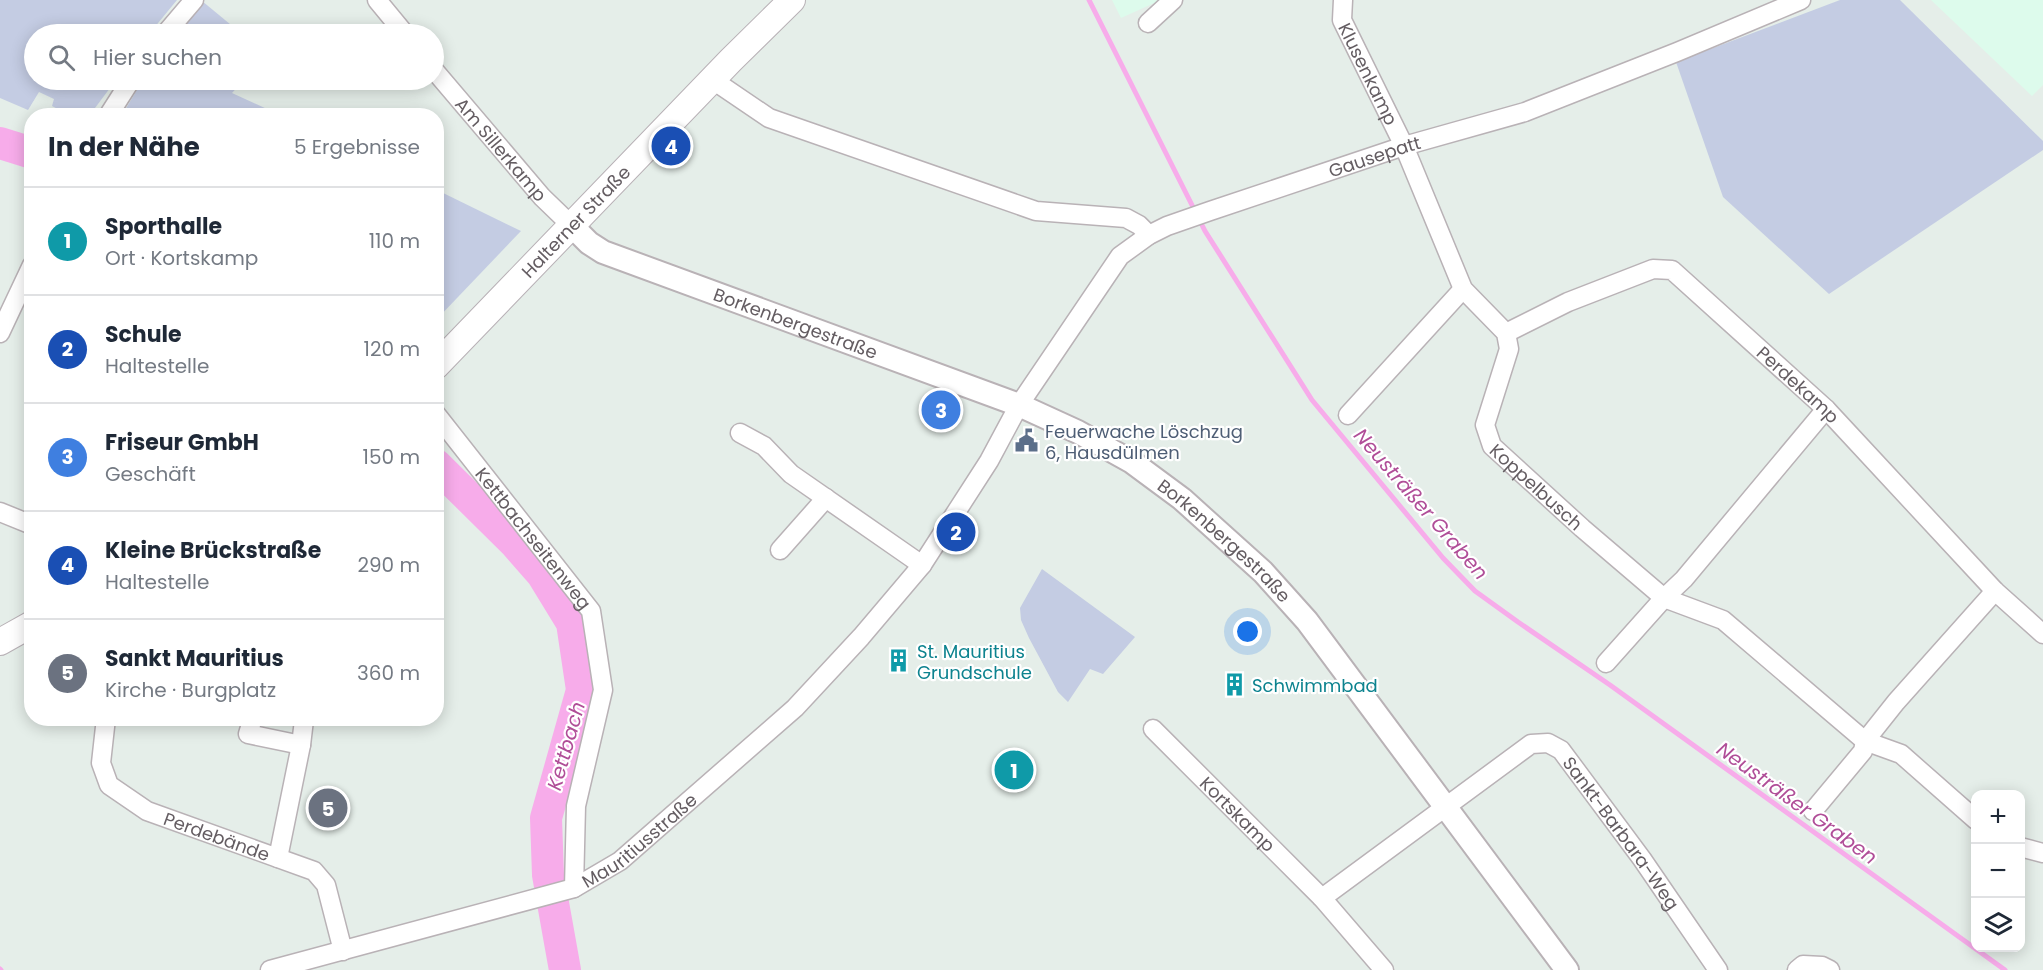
<!DOCTYPE html>
<html lang="de">
<meta charset="utf-8">
<style>
:root{--surface:#fff;--page:#f2f2f3;--text:#1f2937;--muted:#747a83;--line:#e0e1e3;--accent:#db2777}
body{margin:0;font-family:Poppins,sans-serif;background:var(--page);color:var(--text)}
.controls{position:absolute;right:18px;bottom:18px;display:grid;overflow:hidden;border-radius:12px;box-shadow:0 3px 15px #0003}
.controls button{width:54px;height:54px;display:grid;place-items:center;padding:0;border:0;border-bottom:2px solid var(--line);background:var(--surface);color:var(--text);font:30px sans-serif}
.you{position:absolute;left:1248px;top:632px;width:21px;height:21px;margin:-15px;border:4px solid #fff;border-radius:50%;background:#1a73e8;box-shadow:0 0 0 9px #1a73e833}
.badge{display:grid;place-items:center;width:39px;height:39px;border-radius:50%;background:var(--accent);color:#fff;font-size:20px;font-weight:700}
.pin{position:absolute;translate:-50% -50%;border:3px solid #fff;box-shadow:0 2px 6px #0006}
.list{margin:0;padding:0;list-style:none}
h2{display:flex;justify-content:space-between;align-items:center;height:78px;margin:0;padding:0 24px;font-size:26px}
h2 small{font-size:20px;font-weight:400;color:var(--muted)}
.list li{display:grid;grid-template-columns:39px 1fr auto;gap:18px;align-items:center;box-sizing:border-box;height:108px;padding:0 24px;border-top:2px solid var(--line)}
.list b{display:block;font-size:22px;white-space:nowrap}
.list p{margin:0;font-size:20px;white-space:nowrap;color:var(--muted)}
.list em{font-size:20px;font-style:normal;color:var(--muted)}
.icon{flex:none;width:33px;height:33px;fill:none;stroke:currentColor;stroke-width:2;stroke-linecap:round;stroke-linejoin:round}
.map{position:relative;flex:none;width:2043px;height:970px;overflow:hidden}
.search{position:absolute;background:var(--surface);box-shadow:0 3px 15px #0003;left:24px;top:24px;width:420px;height:66px;display:flex;align-items:center;gap:15px;box-sizing:border-box;padding:0 21px;border-radius:33px;color:var(--muted);font-size:22px}
.panel{position:absolute;background:var(--surface);box-shadow:0 3px 15px #0003;left:24px;top:108px;width:420px;height:618px;border-radius:24px}
.map>svg:first-child{display:block}
.commercial{fill:#ddfbec}
.green{fill:#c4cce3}
.lines{fill:none;stroke-linecap:round;stroke-linejoin:round}
.stream{stroke:#f7acea;stroke-width:5}
.river{stroke:#f7acea;stroke-width:32}
.minor-casing{stroke:#b9b2b6;stroke-width:21}
.tertiary-casing{stroke:#b9b2b6;stroke-width:26}
.secondary-casing{stroke:#b8b1b6;stroke-width:28}
.minor{stroke:#fff;stroke-width:18}
.tertiary{stroke:#fff;stroke-width:22}
.secondary{stroke:#fff;stroke-width:26}
.labels{text-anchor:middle;dominant-baseline:central;stroke-width:4.5;stroke-linejoin:round;paint-order:stroke}
.street-label{font-size:18px;fill:#645d62;stroke:#fff}
.service-label{font-size:18px;fill:#4e5e75;stroke:#fff;text-anchor:start}
.culture-label{font-size:18px;fill:#0d838f;stroke:#fff;text-anchor:start}
.water-label{font-size:20px;font-style:italic;fill:#b04e98;stroke:#fff}
</style>
<div class="map">
<svg width="2043" height="970" viewBox="0 0 2043 970">
<rect width="100%" height="100%" fill="#e5eee9"/>
<g class="commercial">
<polygon points="1112,0 1161,0 1121,18"/>
<polygon points="1931,0 2043,0 2043,85 2032,96"/>
</g>
<g class="green">
<polygon points="0,0 177,0 149,34 34,34 34,80 116,80 89,116 69,115 52,106 54,99 39,92 28,110 0,98"/>
<polygon points="1840,0 1900,0 2043,141 2043,150 1829,294 1723,197 1676,62"/>
<polygon points="202,1 242,34 174,34"/>
<polygon points="143,80 244,80 232,93 280,115 122,115"/>
<polygon points="437,190 521,231 437,319 436,319"/>
<polygon points="1042,569 1135,637 1103,674 1090,669 1068,702 1058,692 1029,638 1021,620 1020,608"/>
</g>
<g class="lines">
<g class="stream">
<polyline points="1089,0 1205,231 1312,400 1443,558 1475,591 1518,622 1610,685 2005,970"/>
<polyline points="0,969 1,970"/>
</g>
<g class="river">
<polyline points="0,143 32,153"/>
<polyline points="436,465 514,542 542,574 572,623 582,690 546,818 548,875 565,970"/>
</g>
<defs>
<g id="minor">
<polyline points="377,0 405,34"/>
<path id="s1" d="M1343 0 1342 20 1404 146 1463 289 1506 333 1509 349 1485 425 1492 446 1582 528 1664 598 1723 620 1865 741 1901 754 1976 820"/>
<polyline points="1148,23 1173,0"/>
<polyline points="165,34 194,0"/>
<path id="s2" d="M434 70 542 197 572 226"/>
<polyline points="713,80 769,118 1036,211 1126,218 1139,225 1149,235"/>
<polyline points="108,116 131,80"/>
<polyline points="0,333 32,265"/>
<path id="s3" d="M1506 333 1568 302 1653 269 1672 270 1826 409 1995 591 2043 634"/>
<path id="s4" d="M436 414 591 611 603 690 576 806 574 888"/>
<polyline points="1348,415 1463,289"/>
<polyline points="740,433 764,446 791,474 922,565"/>
<polyline points="0,512 32,525"/>
<polyline points="780,550 826,498"/>
<polyline points="1606,663 1664,598 1684,579 1826,409"/>
<path id="s5" d="M106 718 101 763 109 785 147 811 314 871 326 885 343 951"/>
<polyline points="253,718 248,734 301,745"/>
<path id="s6" d="M1153 729 1322 898 1384 970"/>
<polyline points="1813,811 1863,751 1865,741 1896,702 1995,591"/>
<polyline points="2020,847 2043,853"/>
<polyline points="278,858 301,745 304,720 302,718"/>
<path id="s7" d="M1322 898 1531 744 1548 743 1561 750 1642 859 1718 970"/>
<path id="s8" d="M270 970 574 888 620 861 795 708 861 637 922 565 989 461 1019 405 1120 256 1149 235 1167 226 1210 211 1404 146 1525 112 1677 52 1801 0"/>
<polyline points="1797,970 1803,965 1822,966 1830,970"/>
</g>
<g id="tertiary">
<path id="s9" d="M572 226 589 243 603 252 1019 405 1078 432 1132 462 1182 499 1263 572 1307 621 1567 970"/>
</g>
<g id="secondary">
<path id="s10" d="M436 366 731 60 792 0"/>
<polyline points="0,642 32,624"/>
</g>
</defs>
<use href="#minor" class="minor-casing"/>
<use href="#tertiary" class="tertiary-casing"/>
<use href="#secondary" class="secondary-casing"/>
<use href="#minor" class="minor"/>
<use href="#tertiary" class="tertiary"/>
<use href="#secondary" class="secondary"/>
</g>
<defs>
<symbol id="civic-bare" viewBox="-9 -9 18 18"><path d="M-.6-6.5H3V-4.5H.6V-3L4-1V1h2V6H-6V1h2V-1L-.6-3ZM-1.2 2.5V6h2.4V2.5Z" fill="#5c6f8a" stroke="#fff" stroke-width="2.5" paint-order="stroke"/></symbol>
<symbol id="building-bare" viewBox="-9 -9 18 18"><path d="M-4-6H4V6H1V3H-1V6H-4ZM-2.5-4.3h1.7v1.8h-1.7ZM.8-4.3h1.7v1.8H.8ZM-2.5-1h1.7V.8h-1.7ZM.8-1h1.7V.8H.8Z" fill="#0f9aa8" stroke="#fff" stroke-width="2.5" paint-order="stroke"/></symbol>
</defs>
<g fill-rule="evenodd">
<use href="#civic-bare" x="1010" y="424" width="33" height="33"/>
<use href="#building-bare" x="882" y="644" width="33" height="33"/>
<use href="#building-bare" x="1218" y="668" width="33" height="33"/>
</g>
<g class="labels">
<g class="street-label">
<text stroke="none"><textPath href="#s1" startOffset="80">Klusenkamp</textPath></text>
<text stroke="none"><textPath href="#s2" startOffset="104">Am Sillerkamp</textPath></text>
<text stroke="none"><textPath href="#s8" startOffset="1434">Gausepatt</textPath></text>
<text stroke="none"><textPath href="#s10" startOffset="201">Halterner Straße</textPath></text>
<text stroke="none"><textPath href="#s9" startOffset="246">Borkenbergestraße</textPath></text>
<text stroke="none"><textPath href="#s3" startOffset="350">Perdekamp</textPath></text>
<text stroke="none"><textPath href="#s1" startOffset="555">Koppelbusch</textPath></text>
<text stroke="none"><textPath href="#s4" startOffset="158">Kettbachseitenweg</textPath></text>
<text stroke="none"><textPath href="#s9" startOffset="732">Borkenbergestraße</textPath></text>
<text stroke="none"><textPath href="#s6" startOffset="120">Kortskamp</textPath></text>
<text stroke="none"><textPath href="#s7" startOffset="394">Sankt-Barbara-Weg</textPath></text>
<text stroke="none"><textPath href="#s5" startOffset="189">Perdebände</textPath></text>
<text stroke="none"><textPath href="#s8" startOffset="396">Mauritiusstraße</textPath></text>
</g>
<g class="service-label">
<text x="1045" y="431">Feuerwache Löschzug<tspan x="1045" dy="21">6, Hausdülmen</tspan></text>
</g>
<g class="culture-label">
<text x="917" y="651">St. Mauritius<tspan x="917" dy="21">Grundschule</tspan></text>
<text x="1252" y="685">Schwimmbad</text>
</g>
<g class="water-label">
<text transform="translate(1421 504) rotate(49)">Neusträßer Graben</text>
<text transform="translate(566 746) rotate(-74)">Kettbach</text>
<text transform="translate(1797 803) rotate(36)">Neusträßer Graben</text>
</g>
</g>
</svg>
<div class="controls">
<button>+</button>
<button>−</button>
<button><svg class="icon" aria-label="layers" viewBox="0 0 24 24"><path d="M12 4l9 5-9 5-9-5zM3 14l9 5 9-5"/></svg></button>
</div>
<div class="you"></div>
<div class="pin badge" style="left:1014px;top:770px;background:#0f9aa8">1</div>
<div class="pin badge" style="left:956px;top:532px;background:#1a4fb4">2</div>
<div class="pin badge" style="left:941px;top:410px;background:#3f7fe0">3</div>
<div class="pin badge" style="left:671px;top:146px;background:#1a4fb4">4</div>
<div class="pin badge" style="left:328px;top:808px;background:#6b7280">5</div>
<div class="search"><svg class="icon" aria-label="search" viewBox="0 0 24 24"><circle cx="10" cy="10" r="6"/><path d="M15 15l6 6"/></svg>Hier suchen</div>
<section class="panel">
<h2>In der Nähe<small>5 Ergebnisse</small></h2>
<ul class="list">
<li><span class="badge" style="background:#0f9aa8">1</span><div><b>Sporthalle</b><p>Ort · Kortskamp</p></div><em>110 m</em></li>
<li><span class="badge" style="background:#1a4fb4">2</span><div><b>Schule</b><p>Haltestelle</p></div><em>120 m</em></li>
<li><span class="badge" style="background:#3f7fe0">3</span><div><b>Friseur GmbH</b><p>Geschäft</p></div><em>150 m</em></li>
<li><span class="badge" style="background:#1a4fb4">4</span><div><b>Kleine Brückstraße</b><p>Haltestelle</p></div><em>290 m</em></li>
<li><span class="badge" style="background:#6b7280">5</span><div><b>Sankt Mauritius</b><p>Kirche · Burgplatz</p></div><em>360 m</em></li>
</ul>
</section>
</div>
